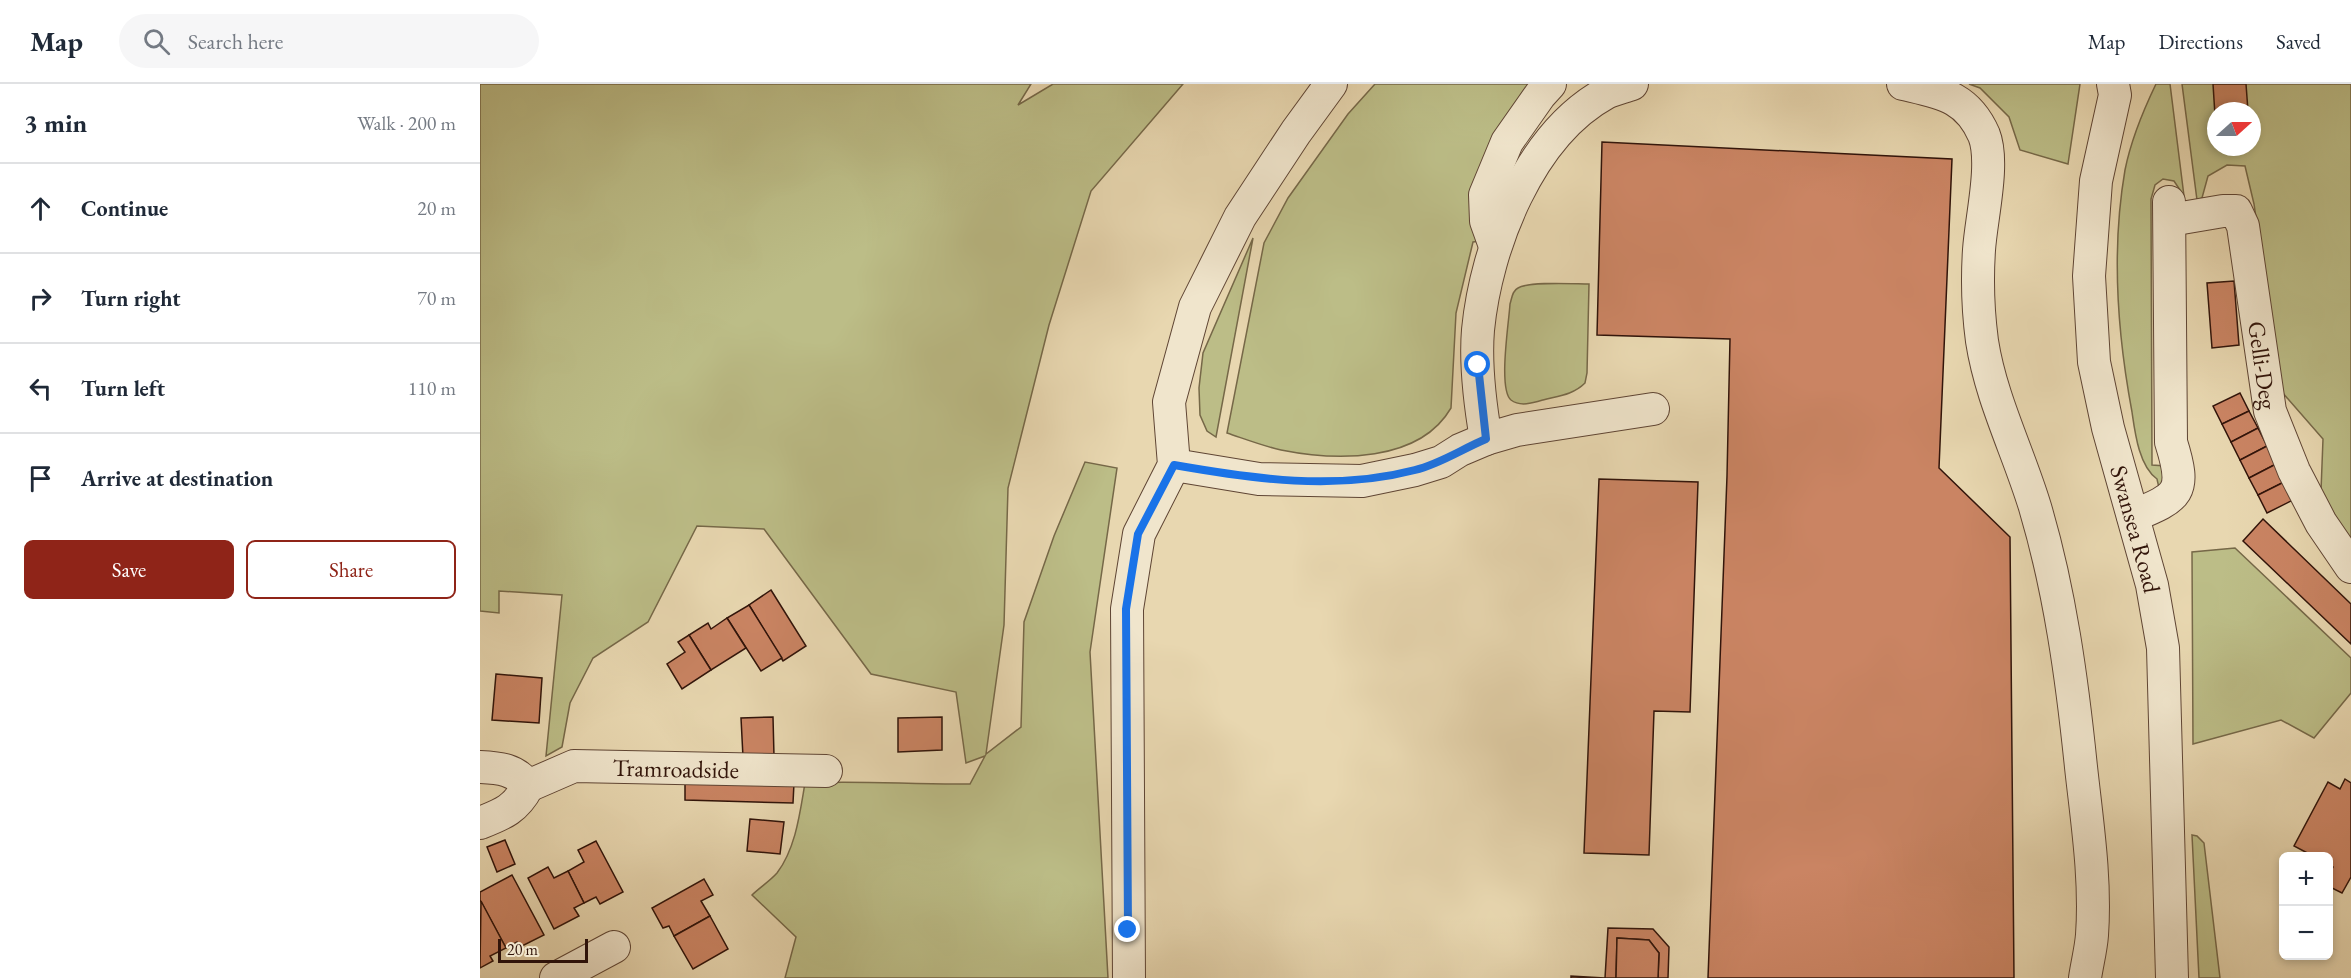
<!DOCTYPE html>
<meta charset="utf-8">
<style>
:root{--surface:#fff;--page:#f6f6f7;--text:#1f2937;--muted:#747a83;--line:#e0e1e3;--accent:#8f2418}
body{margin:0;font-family:"EB Garamond",serif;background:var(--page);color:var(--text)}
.controls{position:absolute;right:18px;bottom:18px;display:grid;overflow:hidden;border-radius:9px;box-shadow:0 3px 9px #0003}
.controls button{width:54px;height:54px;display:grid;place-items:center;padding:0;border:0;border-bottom:2px solid var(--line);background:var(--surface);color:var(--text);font:30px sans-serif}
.compass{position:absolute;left:1727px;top:18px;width:54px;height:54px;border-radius:50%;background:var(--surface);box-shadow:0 3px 9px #0003;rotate:69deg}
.scale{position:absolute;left:18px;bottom:15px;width:90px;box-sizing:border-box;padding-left:6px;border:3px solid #31140a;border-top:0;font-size:16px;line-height:21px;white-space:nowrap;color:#31140a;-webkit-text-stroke:4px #f0e5cc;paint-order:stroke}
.stop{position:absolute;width:18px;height:18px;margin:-14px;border:4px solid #1a73e8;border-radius:50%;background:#fff}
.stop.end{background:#1a73e8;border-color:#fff;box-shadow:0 2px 6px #0008}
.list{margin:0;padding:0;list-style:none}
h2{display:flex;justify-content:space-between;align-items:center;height:78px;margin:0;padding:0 24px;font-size:26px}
h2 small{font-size:20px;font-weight:400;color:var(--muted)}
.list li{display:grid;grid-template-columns:39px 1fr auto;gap:18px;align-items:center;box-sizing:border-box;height:90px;padding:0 24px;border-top:2px solid var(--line)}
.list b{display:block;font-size:22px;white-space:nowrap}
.list em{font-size:20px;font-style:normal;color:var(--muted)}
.actions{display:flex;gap:12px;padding:18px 24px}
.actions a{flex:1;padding:14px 0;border:2px solid var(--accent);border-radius:9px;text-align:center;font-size:21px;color:var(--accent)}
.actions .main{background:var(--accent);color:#fff}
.icon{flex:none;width:33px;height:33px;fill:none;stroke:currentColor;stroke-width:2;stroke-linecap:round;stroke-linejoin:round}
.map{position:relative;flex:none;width:1871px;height:894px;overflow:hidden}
header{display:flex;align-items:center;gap:36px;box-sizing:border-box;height:84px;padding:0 30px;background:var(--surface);border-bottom:2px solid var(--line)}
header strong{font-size:28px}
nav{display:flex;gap:33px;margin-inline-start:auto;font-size:21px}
.search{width:420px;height:54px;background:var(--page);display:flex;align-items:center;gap:15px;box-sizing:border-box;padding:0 21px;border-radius:33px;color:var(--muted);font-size:22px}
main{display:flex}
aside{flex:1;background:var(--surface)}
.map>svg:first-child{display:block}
.green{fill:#bcbd87;stroke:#766848;stroke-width:1.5;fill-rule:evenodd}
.building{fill:#ca8463;stroke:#31140a;stroke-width:1.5}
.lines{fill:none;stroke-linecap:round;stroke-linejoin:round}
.minor-casing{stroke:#5f4534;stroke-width:34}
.minor{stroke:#f0e5cc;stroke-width:32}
.route{stroke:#1a73e8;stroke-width:8}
.labels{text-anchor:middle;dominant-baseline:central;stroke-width:4.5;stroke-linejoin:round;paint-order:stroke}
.street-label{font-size:24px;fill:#31140a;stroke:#f0e5cc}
</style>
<header>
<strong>Map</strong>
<div class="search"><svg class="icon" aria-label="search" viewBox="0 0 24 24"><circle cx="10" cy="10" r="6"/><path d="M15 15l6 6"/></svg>Search here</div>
<nav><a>Map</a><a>Directions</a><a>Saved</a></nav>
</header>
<main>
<aside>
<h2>3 min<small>Walk · 200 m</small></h2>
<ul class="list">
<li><svg class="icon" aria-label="ahead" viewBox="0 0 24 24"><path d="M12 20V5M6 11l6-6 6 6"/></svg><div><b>Continue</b></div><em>20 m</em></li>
<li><svg class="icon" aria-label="right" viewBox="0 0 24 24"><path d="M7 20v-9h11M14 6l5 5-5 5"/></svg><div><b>Turn right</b></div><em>70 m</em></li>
<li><svg class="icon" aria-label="left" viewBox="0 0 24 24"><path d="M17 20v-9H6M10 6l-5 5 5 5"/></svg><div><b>Turn left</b></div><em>110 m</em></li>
<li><svg class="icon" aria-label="arrive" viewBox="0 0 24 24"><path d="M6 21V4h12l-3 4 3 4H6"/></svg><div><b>Arrive at destination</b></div></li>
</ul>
<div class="actions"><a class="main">Save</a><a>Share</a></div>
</aside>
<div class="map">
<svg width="1871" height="894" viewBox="0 0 1871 894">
<rect width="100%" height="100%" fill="#e8d7b0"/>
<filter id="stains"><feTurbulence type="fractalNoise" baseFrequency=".00333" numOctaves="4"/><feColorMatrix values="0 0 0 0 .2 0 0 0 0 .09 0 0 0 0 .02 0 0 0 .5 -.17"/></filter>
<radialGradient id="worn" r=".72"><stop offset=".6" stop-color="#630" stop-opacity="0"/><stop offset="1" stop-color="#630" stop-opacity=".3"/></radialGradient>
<g class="green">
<path d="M0 0H551L538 21 573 0H703L611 107 569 241 528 404 524 541 506 670 541 643 544 538 574 452 605 378 637 384 610 568 628 894H305L316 853 272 811C279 804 290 797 297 789 316 764 320 728 325 699 380 696 435 701 490 700L505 672 486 679 476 608 391 590 284 445 217 442 168 538 113 574 90 619 82 663 66 672 82 511 19 507V529L0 527Z"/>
<path d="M895 0H1056L1000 157 993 158 976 229 971 324C939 379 856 377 801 366 783 362 765 355 747 349L784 159 808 114 868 30Z"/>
<polygon points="1489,0 1600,0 1588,80 1540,66 1529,33 1500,4"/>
<path d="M1676 0H1690L1704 112 1694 97 1683 95 1675 101 1671 115 1672 381 1686 382 1685 400 1679 404 1677 395C1659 382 1655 349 1652 328 1637 248 1631 167 1645 86 1651 56 1663 27 1676 0Z"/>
<path d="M1702 0H1871V459L1841 407 1843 355 1801 307 1774 120 1765 82 1747 81 1728 92 1722 114 1717 116ZM1736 27H1772V63H1736Z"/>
<polygon points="773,154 736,353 727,347 720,331 719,304 723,269"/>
<path d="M1109 200 1107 289 1105 299C1093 311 1078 312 1063 316 1053 319 1040 323 1031 316 1018 305 1029 238 1030 220 1032 214 1032 207 1038 204 1049 197 1095 200 1109 200Z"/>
<polygon points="1755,464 1871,574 1871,609 1834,654 1801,636 1713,660 1712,468"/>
<polygon points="1712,751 1717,752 1724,759 1740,894 1719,894"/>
</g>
<g class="building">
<polygon points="1733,0 1766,0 1768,27 1736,27 1736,47"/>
<polygon points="1122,58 1472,75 1459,384 1530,453 1534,894 1228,894 1247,392 1250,255 1117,251"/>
<polygon points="1743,63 1765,63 1765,67 1743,68"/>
<polygon points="1754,197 1759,261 1732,264 1727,199"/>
<polygon points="1760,309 1769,327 1742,340 1733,322"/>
<polygon points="1769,327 1778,344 1751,358 1742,340"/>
<polygon points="1778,344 1787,362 1760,376 1751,358"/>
<polygon points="1787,362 1796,380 1769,394 1760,376"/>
<polygon points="1796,380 1804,398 1778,411 1769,394"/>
<polygon points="1119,395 1218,398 1210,628 1174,627 1169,771 1104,769"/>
<polygon points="1804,398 1813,416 1787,429 1778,411"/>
<polygon points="1783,435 1871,520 1871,560 1763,457"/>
<polygon points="291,506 326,562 303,577 269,521"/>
<polygon points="269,521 302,574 281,587 247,534"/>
<polygon points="247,534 266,564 231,586 209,551 228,539 231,545"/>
<polygon points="209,551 231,586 202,605 187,580 205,568 198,558"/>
<polygon points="16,590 62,594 59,639 12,636"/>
<polygon points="293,633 294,672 263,673 261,634"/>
<polygon points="462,633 462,666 418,668 418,634"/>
<polygon points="1865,695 1871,699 1871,793 1862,809 1848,802 1848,793 1853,783 1848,780 1848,772 1833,772 1814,762 1848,698 1860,705"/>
<polygon points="205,696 314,699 313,719 205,716"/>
<polygon points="270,735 304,738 300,770 267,767"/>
<polygon points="25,756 35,780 17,788 7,763"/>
<polygon points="116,757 143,808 120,820 116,813 104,819 88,787 104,778 98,766"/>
<polygon points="68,783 74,794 88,787 104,819 94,824 99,832 74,845 48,794"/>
<polygon points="32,791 64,851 40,863 37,858 26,864 0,816 0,808"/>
<polygon points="224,795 233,811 221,817 230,832 194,852 189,842 183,844 172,824"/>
<polygon points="1,817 26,864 10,872 13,877 0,884"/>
<polygon points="230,832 248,865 213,885 194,852"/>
<polygon points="1128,844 1173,845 1189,863 1188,894 1178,894 1179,869 1169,856 1137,854 1136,894 1091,894 1091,892 1125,894"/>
<polygon points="1137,854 1169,856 1179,869 1178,894 1136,894"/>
</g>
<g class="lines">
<defs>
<g id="minor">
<path d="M1423 0C1461 9 1487 12 1504 51 1515 79 1501 135 1499 166 1497 196 1498 227 1502 257 1511 315 1538 367 1555 423 1580 507 1592 595 1601 683 1607 738 1616 795 1612 851 1611 865 1607 880 1605 894"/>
<path id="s1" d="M1633 0 1635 11 1616 97 1609 192 1614 278 1628 344 1672 501 1683 564 1692 894"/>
<path id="s2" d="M1690 136 1743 127H1756L1763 142 1790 327 1814 387 1841 439 1871 483"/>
<polyline points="1015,162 1006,137 1005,111 1027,58 1060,11 1070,0"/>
<path d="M1006 355C1000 320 995 282 998 246 1006 163 1049 51 1126 9 1134 5 1144 3 1152 0"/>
<polyline points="694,381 779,395 882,397 935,386 961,378 980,366 1006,355 1037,346 1173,325"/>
<path d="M1653 432C1699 413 1707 409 1691 358L1689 118"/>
<path d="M0 683C20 684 35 685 48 702 36 725 23 730 0 739"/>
<path id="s3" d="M48 702 94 682 346 687"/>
<polyline points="76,894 134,863"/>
<polyline points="649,894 647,525 659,450 694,381 689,318 715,223 760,133 816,48 851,0"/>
</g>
</defs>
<use href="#minor" class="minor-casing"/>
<use href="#minor" class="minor"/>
</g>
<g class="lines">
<path class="route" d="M648 846 646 525 658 450 694 381C774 395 855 407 935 386 960 380 982 365 1006 355L998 281"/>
</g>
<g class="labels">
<g class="street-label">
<text stroke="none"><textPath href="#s2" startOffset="224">Gelli-Deg</textPath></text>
<text stroke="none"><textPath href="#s1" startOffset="453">Swansea Road</textPath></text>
<text stroke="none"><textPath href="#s3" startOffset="152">Tramroadside</textPath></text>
</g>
</g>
<rect width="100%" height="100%" filter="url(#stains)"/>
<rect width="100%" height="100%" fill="url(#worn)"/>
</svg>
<div class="controls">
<button>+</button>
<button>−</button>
</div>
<svg class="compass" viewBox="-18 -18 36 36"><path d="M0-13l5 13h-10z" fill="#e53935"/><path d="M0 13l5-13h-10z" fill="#747a83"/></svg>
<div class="scale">20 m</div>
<div class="stop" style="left:998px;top:281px"></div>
<div class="stop end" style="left:648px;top:846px"></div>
</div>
</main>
